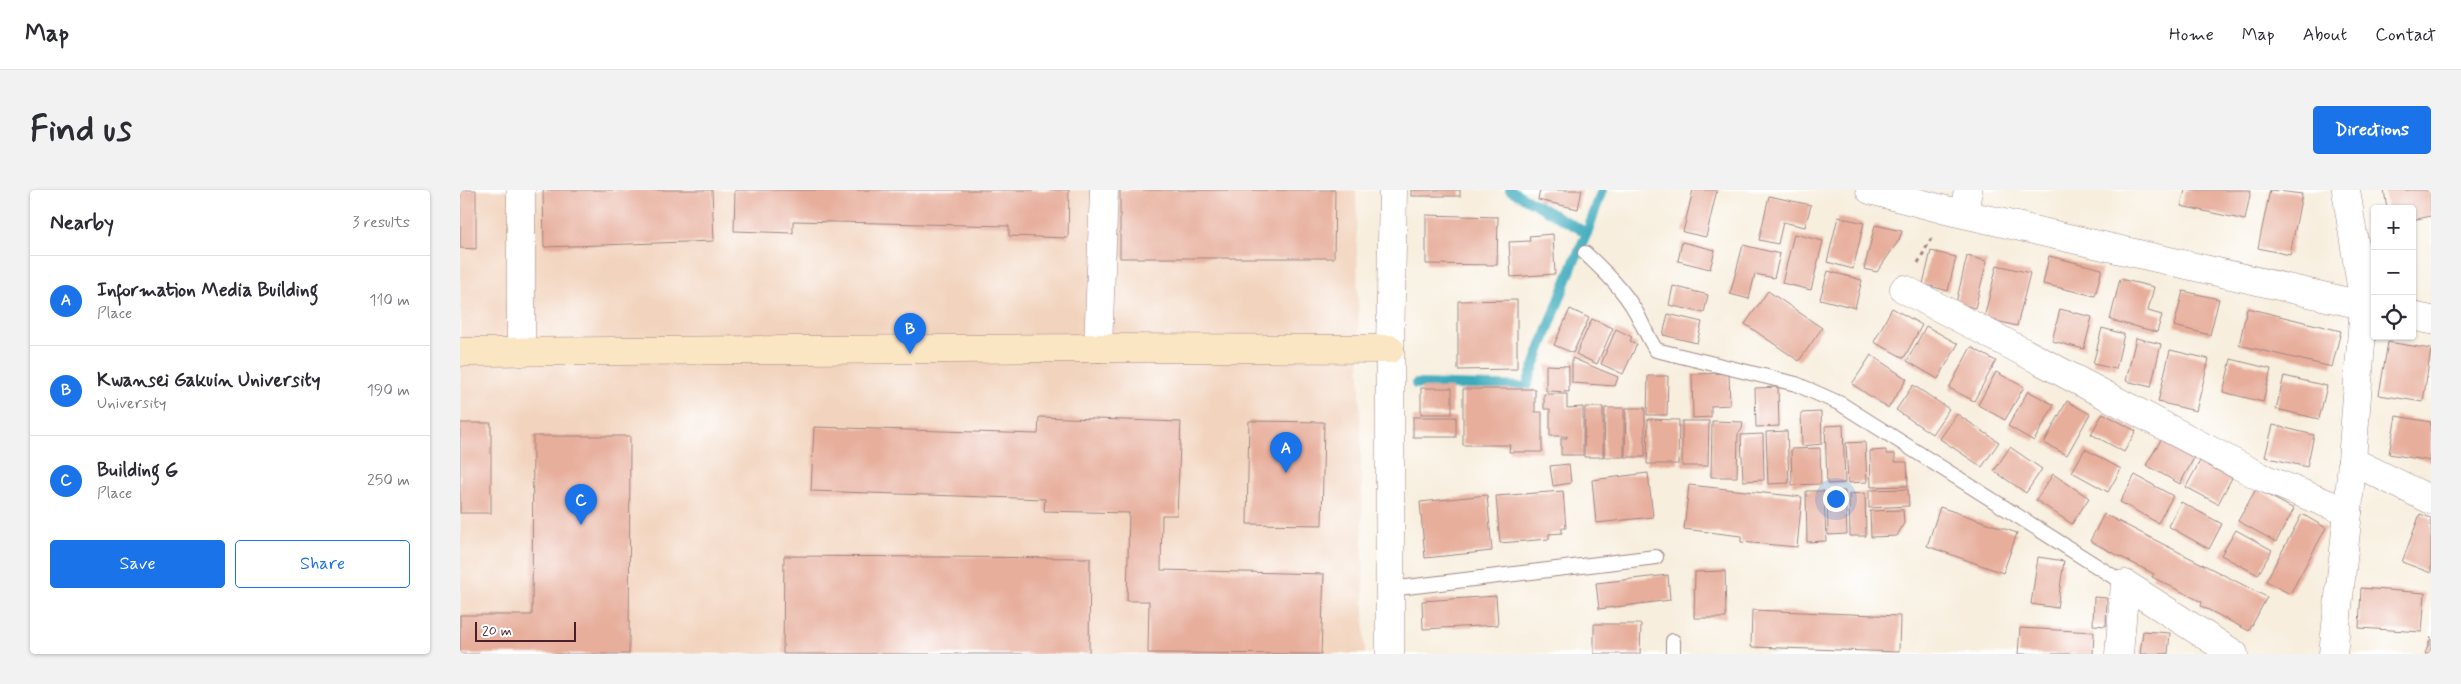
<!DOCTYPE html>
<meta charset="utf-8">
<style>
:root{--surface:#fff;--page:#f2f2f3;--text:#2b2b33;--muted:#7c7c81;--line:#e1e1e2;--accent:#1a73e8}
body{margin:0;font-family:Mynerve,sans-serif;background:var(--page);color:var(--text)}
.controls{position:absolute;right:15px;top:15px;display:grid;overflow:hidden;border-radius:5px;box-shadow:0 1px 4px #0004}
.controls button{width:45px;height:45px;display:grid;place-items:center;padding:0;border:0;border-bottom:1px solid var(--line);background:var(--surface);color:var(--text);font:25px sans-serif}
.scale{position:absolute;left:15px;bottom:12px;width:101px;box-sizing:border-box;padding-left:5px;border:2px solid #4a1f2b;border-top:0;font-size:14px;line-height:18px;white-space:nowrap;color:#4a1f2b;-webkit-text-stroke:4px #fff;paint-order:stroke}
.you{position:absolute;left:1375px;top:308px;width:18px;height:18px;margin:-12px;border:4px solid #fff;border-radius:50%;background:#1a73e8;box-shadow:0 0 0 8px #1a73e833}
.badge{display:grid;place-items:center;width:32px;height:32px;border-radius:50%;background:var(--accent);color:#fff;font-size:16px;font-weight:700}
.pin{position:absolute;translate:-50% -41px;filter:drop-shadow(0 1px 2px #0008)}
.pin::after{content:'';position:absolute;top:26px;width:18px;height:15px;background:inherit;clip-path:polygon(0 0,100% 0,50% 100%)}
.list{margin:0;padding:0;list-style:none}
h2{display:flex;justify-content:space-between;align-items:center;height:65px;margin:0;padding:0 20px;font-size:21px}
h2 small{font-size:16px;font-weight:400;color:var(--muted)}
.list li{display:grid;grid-template-columns:32px 1fr auto;gap:15px;align-items:center;box-sizing:border-box;height:90px;padding:0 20px;border-top:1px solid var(--line)}
.list b{display:block;font-size:19px;white-space:nowrap}
.list p{margin:0;font-size:16px;white-space:nowrap;color:var(--muted)}
.list em{font-size:16px;font-style:normal;color:var(--muted)}
.actions{display:flex;gap:10px;padding:15px 20px}
.actions a{flex:1;padding:11px 0;border:1px solid var(--accent);border-radius:5px;text-align:center;font-size:18px;color:var(--accent)}
.actions .main{background:var(--accent);color:#fff}
.icon{flex:none;width:28px;height:28px;fill:none;stroke:currentColor;stroke-width:2;stroke-linecap:round;stroke-linejoin:round}
.map{position:relative;flex:none;width:1971px;height:464px;overflow:hidden;border-radius:5px}
header{display:flex;align-items:center;gap:30px;box-sizing:border-box;height:70px;padding:0 25px;background:var(--surface);border-bottom:1px solid var(--line)}
header strong{font-size:24px}
nav{display:flex;gap:28px;margin-inline-start:auto;font-size:18px}
.intro{display:flex;align-items:center;justify-content:space-between;box-sizing:border-box;height:120px;padding:0 30px}
h1{margin:0;font-size:35px}
.button{padding:12px 22px;border-radius:5px;background:var(--accent);color:#fff;font-size:18px;font-weight:700}
main{display:flex;gap:30px;padding:0 30px}
aside{flex:1;background:var(--surface);border-radius:5px;box-shadow:0 1px 4px #0004}
.map>svg:first-child{display:block}
.built{fill:#f2d4be}
.lines{fill:none;stroke-linecap:round;stroke-linejoin:round}
.stream{stroke:#3daabc;stroke-width:10}
.building{fill:#e7ae9b}
.lane-casing{stroke:#a08684;stroke-width:16}
.street-casing{stroke:#a08684;stroke-width:29}
.secondary-casing{stroke:#a08684;stroke-width:29}
.path{stroke:#a08684;stroke-width:3;stroke-dasharray:4 4;stroke-linecap:butt}
.lane{stroke:#fff;stroke-width:14}
.street{stroke:#fff;stroke-width:28}
.secondary{stroke:#fbe6c4;stroke-width:28}
</style>
<header>
<strong>Map</strong>
<nav><a>Home</a><a>Map</a><a>About</a><a>Contact</a></nav>
</header>
<div class="intro"><h1>Find us</h1><a class="button">Directions</a></div>
<main>
<aside>
<h2>Nearby<small>3 results</small></h2>
<ul class="list">
<li><span class="badge">A</span><div><b>Information Media Building</b><p>Place</p></div><em>110 m</em></li>
<li><span class="badge">B</span><div><b>Kwansei Gakuin University</b><p>University</p></div><em>190 m</em></li>
<li><span class="badge">C</span><div><b>Building G</b><p>Place</p></div><em>250 m</em></li>
</ul>
<div class="actions"><a class="main">Save</a><a>Share</a></div>
</aside>
<div class="map">
<svg width="1971" height="464" viewBox="0 0 1971 464">
<rect width="100%" height="100%" fill="#fff"/>
<filter id="ink" filterUnits="userSpaceOnUse"><feTurbulence type="fractalNoise" baseFrequency=".02" numOctaves="2"/><feDisplacementMap in="SourceGraphic" scale="10" xChannelSelector="R" yChannelSelector="G"/><feConvolveMatrix kernelMatrix="1 2 1 2 8 2 1 2 1" color-interpolation-filters="sRGB"/></filter>
<filter id="wash" filterUnits="userSpaceOnUse"><feTurbulence type="fractalNoise" baseFrequency=".0096" numOctaves="4" result="noise"/><feDisplacementMap in="SourceGraphic" scale="20" xChannelSelector="R" yChannelSelector="G"/><feGaussianBlur stdDeviation="1.12" result="paint"/><feColorMatrix in="noise" values="0 0 0 0 0 0 0 0 0 0 0 0 0 0 0 0 0 1.4 0 .05"/><feComposite in="paint" operator="in"/></filter>
<g filter="url(#wash)">
<rect width="100%" height="100%" fill="#f7eedd"/>
<polygon class="built" points="0,0 896,0 905,464 0,464"/>
<g class="lines">
<g class="stream">
<polyline points="1050,0 1127,43 1142,0"/>
<polyline points="956,194 1066,197 1113,74 1127,43"/>
</g>
</g>
<g id="blocks">
<g class="building">
<polygon points="0,0 16,0 16,59 0,58"/>
<polygon points="83,0 252,0 254,51 84,57"/>
<polygon points="275,0 609,0 608,48 549,46 549,36 333,31 333,43 274,41"/>
<polygon points="660,0 875,0 874,68 660,68"/>
<rect x="951" y="0" width="49" height="6"/>
<polygon points="1080,0 1122,0 1118,19 1078,10"/>
<polygon points="1233,0 1257,0 1246,47 1223,42"/>
<polygon points="1725,0 1791,0 1785,30 1721,16"/>
<polygon points="1810,0 1842,4 1830,65 1798,58"/>
<polygon points="1924,0 1971,0 1971,26 1952,30 1952,19 1927,19"/>
<polygon points="1309,6 1351,15 1345,37 1323,32 1318,54 1299,50"/>
<polygon points="966,25 1038,27 1037,75 966,74"/>
<polygon points="1378,27 1404,33 1393,79 1367,72"/>
<polygon points="1415,35 1442,41 1439,50 1417,82 1404,79"/>
<polygon points="1093,44 1095,84 1051,87 1049,52 1070,51 1069,46"/>
<polygon points="1334,44 1363,51 1351,100 1322,93"/>
<polygon points="1222,52 1255,60 1250,79 1218,71"/>
<polygon points="1283,55 1320,64 1314,88 1295,84 1289,109 1270,104"/>
<polygon points="1471,61 1496,67 1488,101 1463,94"/>
<polygon points="1507,66 1527,71 1515,118 1496,113"/>
<polygon points="1589,66 1642,79 1635,106 1583,94"/>
<polygon points="1537,75 1570,83 1557,136 1524,128"/>
<polygon points="1368,81 1402,90 1395,118 1360,109"/>
<polygon points="1660,89 1694,97 1688,121 1702,125 1697,142 1650,130"/>
<polygon points="1213,96 1248,105 1244,123 1209,115"/>
<polygon points="1308,101 1362,138 1339,171 1285,134"/>
<polygon points="1723,101 1759,109 1750,145 1714,136"/>
<polygon points="1057,110 1057,179 998,180 998,111"/>
<polygon points="1432,118 1462,135 1444,168 1414,152"/>
<polygon points="1787,118 1881,141 1872,177 1779,155"/>
<polygon points="1110,119 1129,128 1113,163 1094,155"/>
<polygon points="1600,119 1632,127 1624,159 1592,151"/>
<polygon points="1208,124 1242,132 1237,153 1203,145"/>
<polygon points="1132,129 1153,138 1137,174 1116,164"/>
<polygon points="1466,136 1498,154 1478,189 1447,171"/>
<polygon points="1642,138 1664,144 1656,179 1633,174"/>
<polygon points="1156,139 1172,147 1170,151 1177,154 1163,184 1141,174"/>
<polygon points="1676,148 1701,154 1691,197 1666,191"/>
<polygon points="1928,152 1971,159 1963,212 1919,205"/>
<polygon points="1511,157 1536,171 1514,211 1489,198"/>
<polygon points="1710,160 1749,169 1736,221 1698,212"/>
<polygon points="1411,165 1447,189 1428,218 1392,194"/>
<polygon points="1112,168 1158,187 1155,196 1112,193"/>
<polygon points="1771,169 1811,179 1803,212 1763,202"/>
<polygon points="1086,175 1109,176 1109,202 1086,201"/>
<polygon points="1536,182 1564,197 1545,230 1518,215"/>
<polygon points="1269,183 1270,215 1251,216 1251,227 1233,228 1232,184"/>
<polygon points="1188,186 1208,186 1207,225 1187,225"/>
<polygon points="1824,186 1867,196 1859,229 1816,219"/>
<polygon points="1453,195 1489,219 1472,244 1436,220"/>
<polygon points="1318,197 1319,236 1296,237 1295,198"/>
<rect x="961" y="198" width="31" height="26"/>
<polygon points="1003,199 1075,199 1075,222 1082,222 1082,262 1049,262 1050,255 1003,255"/>
<polygon points="1568,201 1594,215 1574,251 1548,236"/>
<polygon points="1084,204 1107,204 1107,218 1123,217 1123,265 1101,265 1101,248 1107,248 1107,246 1090,246 1090,219 1084,219"/>
<polygon points="1607,211 1630,224 1607,265 1584,253"/>
<polygon points="1125,217 1143,217 1143,267 1124,267"/>
<polygon points="1145,218 1164,218 1164,267 1144,267"/>
<polygon points="1166,218 1185,218 1185,267 1165,267"/>
<polygon points="1361,222 1362,254 1342,256 1341,223"/>
<polygon points="1643,223 1676,241 1664,262 1631,244"/>
<polygon points="1497,224 1539,252 1522,277 1480,249"/>
<polygon points="1936,226 1971,232 1971,271 1929,264"/>
<polygon points="579,227 721,232 717,325 702,325 701,380 864,384 861,464 688,463 689,411 667,411 669,323 584,321 585,309 351,301 354,237 578,244"/>
<rect x="953" y="227" width="43" height="20"/>
<polygon points="1188,229 1219,230 1218,274 1187,274"/>
<polygon points="789,231 864,232 862,335 787,334"/>
<polygon points="1222,231 1249,231 1248,276 1222,276"/>
<polygon points="1252,231 1283,232 1282,239 1278,244 1277,287 1251,287"/>
<rect x="0" y="233" width="31" height="90"/>
<polygon points="1383,235 1385,293 1367,294 1365,236"/>
<polygon points="1813,235 1854,245 1847,277 1805,267"/>
<polygon points="1327,241 1329,293 1308,294 1306,242"/>
<polygon points="1303,244 1304,290 1283,291 1281,245"/>
<polygon points="73,246 170,246 169,464 0,464 0,425 72,425"/>
<polygon points="1701,250 1734,268 1720,294 1686,275"/>
<polygon points="1405,252 1407,292 1388,293 1386,253"/>
<polygon points="1550,257 1582,279 1566,303 1534,281"/>
<polygon points="1360,258 1361,294 1332,295 1331,259"/>
<polygon points="1625,259 1661,279 1648,302 1612,282"/>
<polygon points="1426,260 1426,264 1435,264 1435,272 1447,272 1448,296 1411,297 1410,261"/>
<polygon points="1740,271 1772,288 1758,314 1726,297"/>
<polygon points="1109,274 1111,293 1093,296 1090,276"/>
<polygon points="1188,283 1193,327 1136,333 1132,290"/>
<polygon points="1593,284 1629,308 1612,334 1576,310"/>
<polygon points="1675,285 1713,306 1698,333 1660,312"/>
<polygon points="1229,295 1342,307 1337,357 1281,352 1281,346 1224,339"/>
<polygon points="1448,299 1449,316 1409,318 1409,300"/>
<polygon points="1796,299 1834,319 1816,352 1778,331"/>
<polygon points="1103,301 1106,338 1102,338 1102,343 1089,344 1089,349 1040,353 1036,306"/>
<polygon points="1346,301 1364,301 1366,351 1347,352"/>
<polygon points="1367,301 1385,301 1387,344 1368,345"/>
<polygon points="1405,303 1406,346 1390,346 1389,304"/>
<polygon points="1027,305 1032,361 965,368 960,312"/>
<polygon points="1721,312 1762,334 1749,359 1708,336"/>
<polygon points="1480,317 1557,343 1543,383 1467,356"/>
<polygon points="1443,320 1444,333 1437,346 1411,347 1410,321"/>
<polygon points="1644,324 1807,407 1789,441 1741,416 1742,412 1692,387 1694,384 1630,351"/>
<polygon points="1842,324 1866,338 1830,404 1806,391"/>
<polygon points="1960,324 1971,328 1971,383 1942,372"/>
<polygon points="1776,340 1812,360 1798,385 1761,365"/>
<polygon points="324,366 630,368 629,464 323,464"/>
<polygon points="1578,367 1604,371 1597,418 1571,414"/>
<polygon points="1265,381 1266,428 1234,428 1235,382"/>
<polygon points="1208,385 1210,410 1139,419 1136,393"/>
<polygon points="1901,398 1965,403 1962,442 1899,438"/>
<polygon points="1036,406 1038,435 963,439 962,411"/>
<polygon points="1634,407 1647,408 1646,436 1633,435"/>
<polygon points="1292,420 1440,426 1439,462 1291,457"/>
<polygon points="1134,434 1181,434 1180,464 1134,464"/>
<polygon points="1560,438 1634,442 1633,464 1558,464"/>
<polygon points="1683,441 1710,443 1708,464 1680,464"/>
<polygon points="1971,447 1971,464 1965,464"/>
</g>
</g>
</g>
<g filter="url(#ink)">
<use href="#blocks" fill-opacity="0" stroke="#a08684" stroke-width="1"/>
<g class="lines">
<defs>
<g id="lane">
<path d="M1125 63C1144 81 1163 99 1176 122 1183 135 1188 148 1196 160L1336 194 1381 214 1665 394"/>
<polyline points="930,399 1196,367"/>
<polyline points="1213,464 1213,451"/>
</g>
<g id="street">
<polyline points="1410,0 1486,20 1915,118"/>
<polyline points="1504,23 1508,0"/>
<polyline points="1444,99 1801,287 1888,322"/>
<polyline points="1952,126 1971,130"/>
<polyline points="638,158 644,0"/>
<polyline points="61,162 61,0"/>
<polyline points="1892,271 1971,310"/>
<polyline points="930,464 930,159 933,0"/>
<polyline points="1659,464 1665,394 1774,464"/>
<polyline points="1873,464 1888,322 1904,115 1886,0"/>
</g>
<polyline id="secondary" points="0,162 638,158 930,159"/>
</defs>
<use href="#lane" class="lane-casing"/>
<use href="#street" class="street-casing"/>
<use href="#secondary" class="secondary-casing"/>
<polyline class="path" points="1458,73 1472,47"/>
<use href="#lane" class="lane"/>
<use href="#street" class="street"/>
<use href="#secondary" class="secondary"/>
</g>
</g>
</svg>
<div class="controls">
<button>+</button>
<button>−</button>
<button><svg class="icon" aria-label="locate" viewBox="0 0 24 24"><circle cx="12" cy="12" r="6"/><path d="M12 2v4M12 18v4M2 12h4M18 12h4"/></svg></button>
</div>
<div class="scale">20 m</div>
<div class="you"></div>
<div class="pin badge" style="left:826px;top:283px">A</div>
<div class="pin badge" style="left:450px;top:164px">B</div>
<div class="pin badge" style="left:121px;top:335px">C</div>
</div>
</main>
